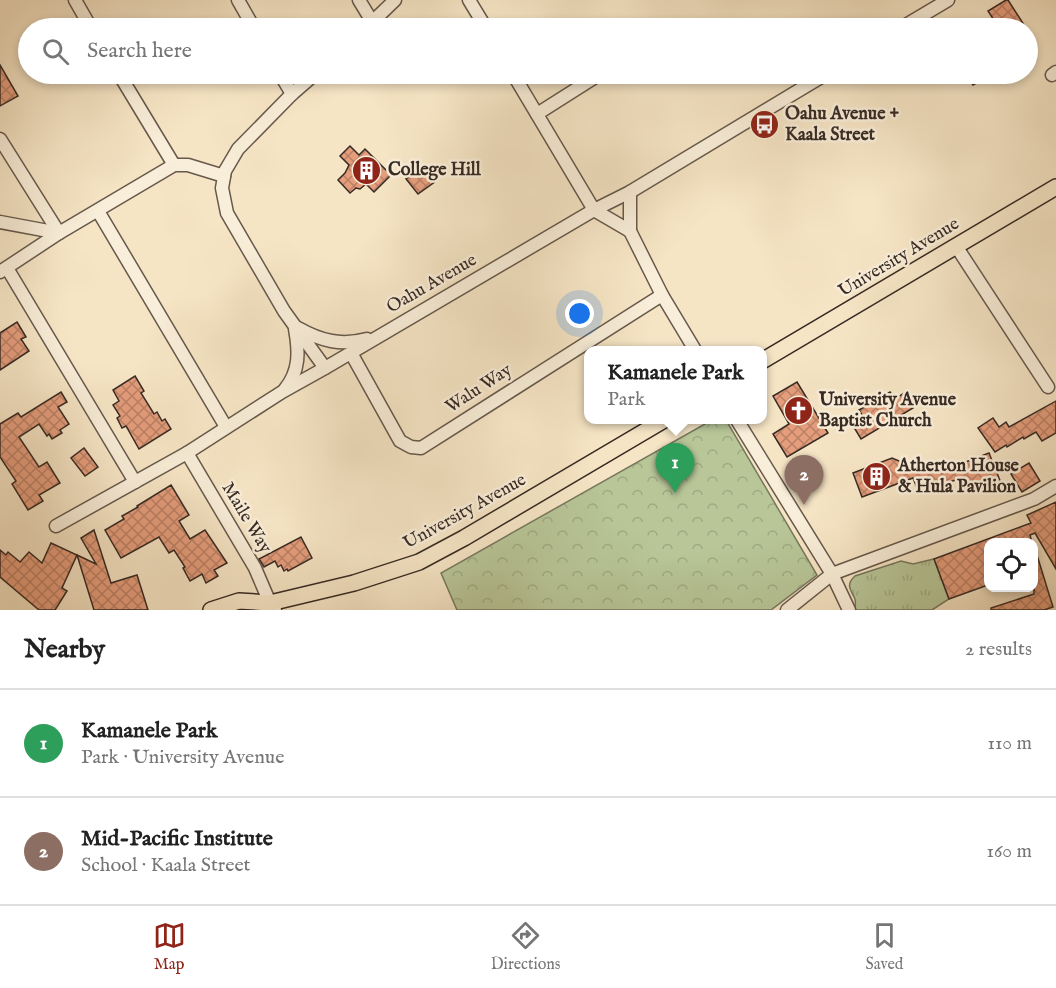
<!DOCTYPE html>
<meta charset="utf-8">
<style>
:root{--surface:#fff;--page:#f2f2f2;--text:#222;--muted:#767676;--line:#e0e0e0;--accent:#8f2418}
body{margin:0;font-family:"IM FELL English",serif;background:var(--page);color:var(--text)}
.controls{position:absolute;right:18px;bottom:18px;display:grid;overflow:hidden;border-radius:12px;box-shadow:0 3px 9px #0003}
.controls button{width:54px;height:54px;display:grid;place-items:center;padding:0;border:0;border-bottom:2px solid var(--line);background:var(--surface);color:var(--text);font:30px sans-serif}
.you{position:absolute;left:580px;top:314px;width:21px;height:21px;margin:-15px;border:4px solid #fff;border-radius:50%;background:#1a73e8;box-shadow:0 0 0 9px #1a73e833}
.badge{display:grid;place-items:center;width:39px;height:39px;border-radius:50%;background:var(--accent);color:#fff;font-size:20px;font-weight:700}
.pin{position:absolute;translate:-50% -50px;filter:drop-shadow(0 2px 3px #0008)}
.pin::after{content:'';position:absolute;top:32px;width:21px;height:18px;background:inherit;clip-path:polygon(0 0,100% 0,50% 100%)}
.popup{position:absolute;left:584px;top:346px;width:183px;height:78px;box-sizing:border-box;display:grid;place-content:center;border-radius:12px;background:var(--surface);filter:drop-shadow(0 2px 4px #0005);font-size:20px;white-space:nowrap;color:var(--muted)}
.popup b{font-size:22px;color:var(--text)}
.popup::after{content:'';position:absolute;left:50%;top:100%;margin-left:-12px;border:12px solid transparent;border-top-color:var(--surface)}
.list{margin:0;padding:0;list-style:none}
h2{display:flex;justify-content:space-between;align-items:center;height:78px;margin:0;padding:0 24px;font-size:26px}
h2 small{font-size:20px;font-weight:400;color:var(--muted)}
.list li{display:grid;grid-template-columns:39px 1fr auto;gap:18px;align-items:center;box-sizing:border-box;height:108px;padding:0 24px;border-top:2px solid var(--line)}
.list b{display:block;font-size:22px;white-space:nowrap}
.list p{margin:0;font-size:20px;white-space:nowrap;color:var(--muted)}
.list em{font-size:20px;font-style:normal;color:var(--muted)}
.icon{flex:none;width:33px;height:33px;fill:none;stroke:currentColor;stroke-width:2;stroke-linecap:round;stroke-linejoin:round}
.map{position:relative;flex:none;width:1056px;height:610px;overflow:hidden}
.search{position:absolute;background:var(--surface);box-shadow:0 3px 9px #0003;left:18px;right:18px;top:18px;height:66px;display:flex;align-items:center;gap:15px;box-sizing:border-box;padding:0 21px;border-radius:33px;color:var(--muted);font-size:22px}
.sheet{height:294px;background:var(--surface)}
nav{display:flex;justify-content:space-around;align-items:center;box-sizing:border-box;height:84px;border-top:2px solid var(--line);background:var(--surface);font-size:16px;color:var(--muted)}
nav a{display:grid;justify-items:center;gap:3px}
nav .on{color:var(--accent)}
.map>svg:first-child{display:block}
.grass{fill:url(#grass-tufts);stroke:#77785e;stroke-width:1.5}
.park{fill:url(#park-crowns);stroke:#77785e;stroke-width:1.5}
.building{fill:url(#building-cross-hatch);stroke:#362a24;stroke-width:1.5}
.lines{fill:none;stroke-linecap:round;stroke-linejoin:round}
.minor-casing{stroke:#66594c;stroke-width:15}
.major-casing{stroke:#362a24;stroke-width:18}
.minor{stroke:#f9eed9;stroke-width:12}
.major{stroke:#f6e5c5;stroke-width:15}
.labels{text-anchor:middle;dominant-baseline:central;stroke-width:5;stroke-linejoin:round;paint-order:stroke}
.poi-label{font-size:18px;font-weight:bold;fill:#362a24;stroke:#f9eed9;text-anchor:start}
.street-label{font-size:18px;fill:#362a24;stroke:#f9eed9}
</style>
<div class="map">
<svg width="1056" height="610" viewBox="0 0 1056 610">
<defs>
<pattern id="grass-tufts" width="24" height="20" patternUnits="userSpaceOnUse" patternTransform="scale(1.5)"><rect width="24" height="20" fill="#b8c698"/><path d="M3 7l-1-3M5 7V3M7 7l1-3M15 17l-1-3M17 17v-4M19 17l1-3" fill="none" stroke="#9faa83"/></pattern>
<pattern id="park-crowns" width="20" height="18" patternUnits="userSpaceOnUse" patternTransform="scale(1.5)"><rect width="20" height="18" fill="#b8c698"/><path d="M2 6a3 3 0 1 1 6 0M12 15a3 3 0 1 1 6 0" fill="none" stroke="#9faa83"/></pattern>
<pattern id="building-cross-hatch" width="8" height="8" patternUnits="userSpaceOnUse" patternTransform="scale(1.5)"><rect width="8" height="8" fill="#e59d7c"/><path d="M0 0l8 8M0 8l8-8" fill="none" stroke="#ba8065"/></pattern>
</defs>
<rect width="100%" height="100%" fill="#f6e5c5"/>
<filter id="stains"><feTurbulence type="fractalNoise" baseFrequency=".00333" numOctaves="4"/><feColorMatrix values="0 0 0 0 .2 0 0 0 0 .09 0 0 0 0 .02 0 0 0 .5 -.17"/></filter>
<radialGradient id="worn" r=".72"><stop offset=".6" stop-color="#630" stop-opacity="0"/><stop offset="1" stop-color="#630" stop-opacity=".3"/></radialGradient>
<path class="grass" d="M934 559 949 599 932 610H855C855 607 856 602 855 599 851 590 845 585 855 576L901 561 913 564Z"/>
<polygon class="park" points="712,420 726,420 817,575 771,610 457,610 441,573"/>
<g class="building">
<polygon points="1006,0 1008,0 1026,28 999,28 988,11"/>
<polygon points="0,65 18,96 0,106"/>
<polygon points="966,74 992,74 973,85"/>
<polygon points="350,146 359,155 365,149 391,175 374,192 366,184 360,189 356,188 350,193 338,180 345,173 349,165 340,156"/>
<polygon points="424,165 436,181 418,194 406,179"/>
<polygon points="17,322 26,337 21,339 29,351 0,370 0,333"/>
<polygon points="135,376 144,391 141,393 154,414 157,412 162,421 165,419 171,429 139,449 126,426 122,428 117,418 120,416 113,405 119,401 113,390"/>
<polygon points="797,382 828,433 787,457 773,434 789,424 773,396"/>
<polygon points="61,392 67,402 58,407 69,424 60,430 62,433 52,439 49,434 47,436 39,424 19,437 39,467 47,462 60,483 39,495 43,501 28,510 12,484 16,481 0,457 0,424 18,413 21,417"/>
<polygon points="890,392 895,399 904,393 913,408 861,439 852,424 864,418 859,410"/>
<polygon points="1056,401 1056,433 1042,441 1036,432 1024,439 1023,437 1007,447 1006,445 995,452 978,428 993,418 999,427 1006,422 1009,427"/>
<polygon points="84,448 98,467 85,476 71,458"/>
<polygon points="989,453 1001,483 977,492 974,485 965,488 961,478 919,493 913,478 862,497 853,473 892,458 921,470 942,462 945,470"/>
<polygon points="1029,463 1040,481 1022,492 1011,474"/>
<polygon points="171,485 189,515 179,521 190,539 205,530 227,563 214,570 218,576 206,583 202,574 190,581 183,568 185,567 174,550 169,553 159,537 121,558 105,530 124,519 122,516 138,507 137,506"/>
<polygon points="1056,502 1056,569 1035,533 1030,535 1032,543 988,543 988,585 949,599 934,559 1031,523 1027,515"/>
<polygon points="94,530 111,583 137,575 148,610 94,610 77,555 96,564 81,538"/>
<polygon points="301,537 312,558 288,571 287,569 284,571 281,565 278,567 275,561 264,567 259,559"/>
<polygon points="51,543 77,555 62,588 67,591 55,610 39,610 0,577 0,550 6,555 8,552 20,562 29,552 42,563"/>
<polygon points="1034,552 1036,552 1053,607 1044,610 991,610 991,608 1034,594"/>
</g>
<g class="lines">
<defs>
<g id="minor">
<polyline points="75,0 91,28"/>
<polyline points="238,0 254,28"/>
<polyline points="359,0 373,23"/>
<polyline points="469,0 486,28"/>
<polyline points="366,28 395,0"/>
<polyline points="901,28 948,0"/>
<polyline points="119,74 174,165"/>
<polyline points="280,74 292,94"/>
<polyline points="315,74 292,94 238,149 225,171 222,188 227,213 284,311 325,368"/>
<polyline points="513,74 594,210 630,231 662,295 695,350"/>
<polyline points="1052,75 1056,72"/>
<polyline points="537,114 600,74"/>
<polyline points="0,139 59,233"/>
<polyline points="98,211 226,427"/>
<polyline points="0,222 59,233"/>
<polyline points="630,231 630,192"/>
<polyline points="956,246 1048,387"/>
<polyline points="7,268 135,482"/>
<polyline points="0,272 59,233 174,165 188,165 224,176"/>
<path d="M298 328C321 341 341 346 367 339"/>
<polyline points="351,353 400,441 411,447 421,448 662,295"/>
<path d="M285 389C300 371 299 351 295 329"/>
<polyline points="737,420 832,574 849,610"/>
<polyline points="187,453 255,568 270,603 275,610"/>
<polyline points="56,526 187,453 282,392 325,368 594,210 630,192 826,74"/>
<polyline points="787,610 832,574 1034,499 1056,486"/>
</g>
<g id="major">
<polyline points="762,361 1056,187"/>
<polyline points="211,610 239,601 270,603 354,583 419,562 464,538 664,420"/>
</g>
</defs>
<use href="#minor" class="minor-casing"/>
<use href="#major" class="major-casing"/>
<use href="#minor" class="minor"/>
<use href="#major" class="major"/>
</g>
<defs>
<symbol id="bus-disc" viewBox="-11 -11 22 22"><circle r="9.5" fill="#8f2418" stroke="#f9eed9"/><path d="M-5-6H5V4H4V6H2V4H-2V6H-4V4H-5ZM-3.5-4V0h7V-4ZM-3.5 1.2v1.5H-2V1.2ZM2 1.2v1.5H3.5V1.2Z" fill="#fff"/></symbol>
<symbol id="building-disc" viewBox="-11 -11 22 22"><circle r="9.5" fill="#8f2418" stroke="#f9eed9"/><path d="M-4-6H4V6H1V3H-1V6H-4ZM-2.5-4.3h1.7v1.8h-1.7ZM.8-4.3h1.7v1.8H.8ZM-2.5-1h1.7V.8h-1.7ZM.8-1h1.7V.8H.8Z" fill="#fff"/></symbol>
<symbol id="church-disc" viewBox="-11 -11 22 22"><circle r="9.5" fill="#8f2418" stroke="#f9eed9"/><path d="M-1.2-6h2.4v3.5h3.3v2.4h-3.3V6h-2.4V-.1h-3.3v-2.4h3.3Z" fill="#fff"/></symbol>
</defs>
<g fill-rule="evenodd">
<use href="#bus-disc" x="748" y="108" width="33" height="33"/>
<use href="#building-disc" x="350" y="154" width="33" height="33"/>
<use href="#church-disc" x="782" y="394" width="33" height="33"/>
<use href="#building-disc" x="860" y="460" width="33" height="33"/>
</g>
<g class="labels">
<g class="poi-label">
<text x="785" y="114">Oahu Avenue +<tspan x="785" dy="21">Kaala Street</tspan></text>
<text x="388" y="170">College Hill</text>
<text x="819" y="400">University Avenue<tspan x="819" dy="21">Baptist Church</tspan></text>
<text x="898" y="466">Atherton House<tspan x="898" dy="21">&amp; Hula Pavilion</tspan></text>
</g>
<g class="street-label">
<text transform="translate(899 258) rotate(-31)">University Avenue</text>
<text transform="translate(432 284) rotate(-30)">Oahu Avenue</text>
<text transform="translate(479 389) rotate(-33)">Walu Way</text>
<text transform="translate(465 512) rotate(-29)">University Avenue</text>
<text transform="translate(246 518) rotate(59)">Maile Way</text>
</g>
</g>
<rect width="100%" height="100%" filter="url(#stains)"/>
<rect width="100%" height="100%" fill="url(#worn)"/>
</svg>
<div class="controls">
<button><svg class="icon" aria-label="locate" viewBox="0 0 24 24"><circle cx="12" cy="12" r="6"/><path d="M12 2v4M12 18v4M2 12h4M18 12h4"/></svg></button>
</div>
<div class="you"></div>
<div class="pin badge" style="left:675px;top:493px;background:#2e9e5b">1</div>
<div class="popup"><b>Kamanele Park</b>Park</div>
<div class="pin badge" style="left:804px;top:505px;background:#8d6e63">2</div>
<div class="search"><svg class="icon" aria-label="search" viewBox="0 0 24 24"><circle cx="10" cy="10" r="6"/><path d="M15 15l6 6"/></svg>Search here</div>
</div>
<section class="sheet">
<h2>Nearby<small>2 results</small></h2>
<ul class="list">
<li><span class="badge" style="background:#2e9e5b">1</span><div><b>Kamanele Park</b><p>Park · University Avenue</p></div><em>110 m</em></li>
<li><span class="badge" style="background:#8d6e63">2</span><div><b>Mid-Pacific Institute</b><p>School · Kaala Street</p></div><em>160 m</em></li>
</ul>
</section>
<nav>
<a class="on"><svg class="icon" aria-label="map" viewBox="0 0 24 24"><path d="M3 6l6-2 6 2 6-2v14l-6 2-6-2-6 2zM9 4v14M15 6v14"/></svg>Map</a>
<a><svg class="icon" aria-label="directions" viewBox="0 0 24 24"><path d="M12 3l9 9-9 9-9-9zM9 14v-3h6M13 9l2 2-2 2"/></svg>Directions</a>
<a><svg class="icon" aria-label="saved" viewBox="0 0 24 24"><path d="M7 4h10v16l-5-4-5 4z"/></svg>Saved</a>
</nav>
